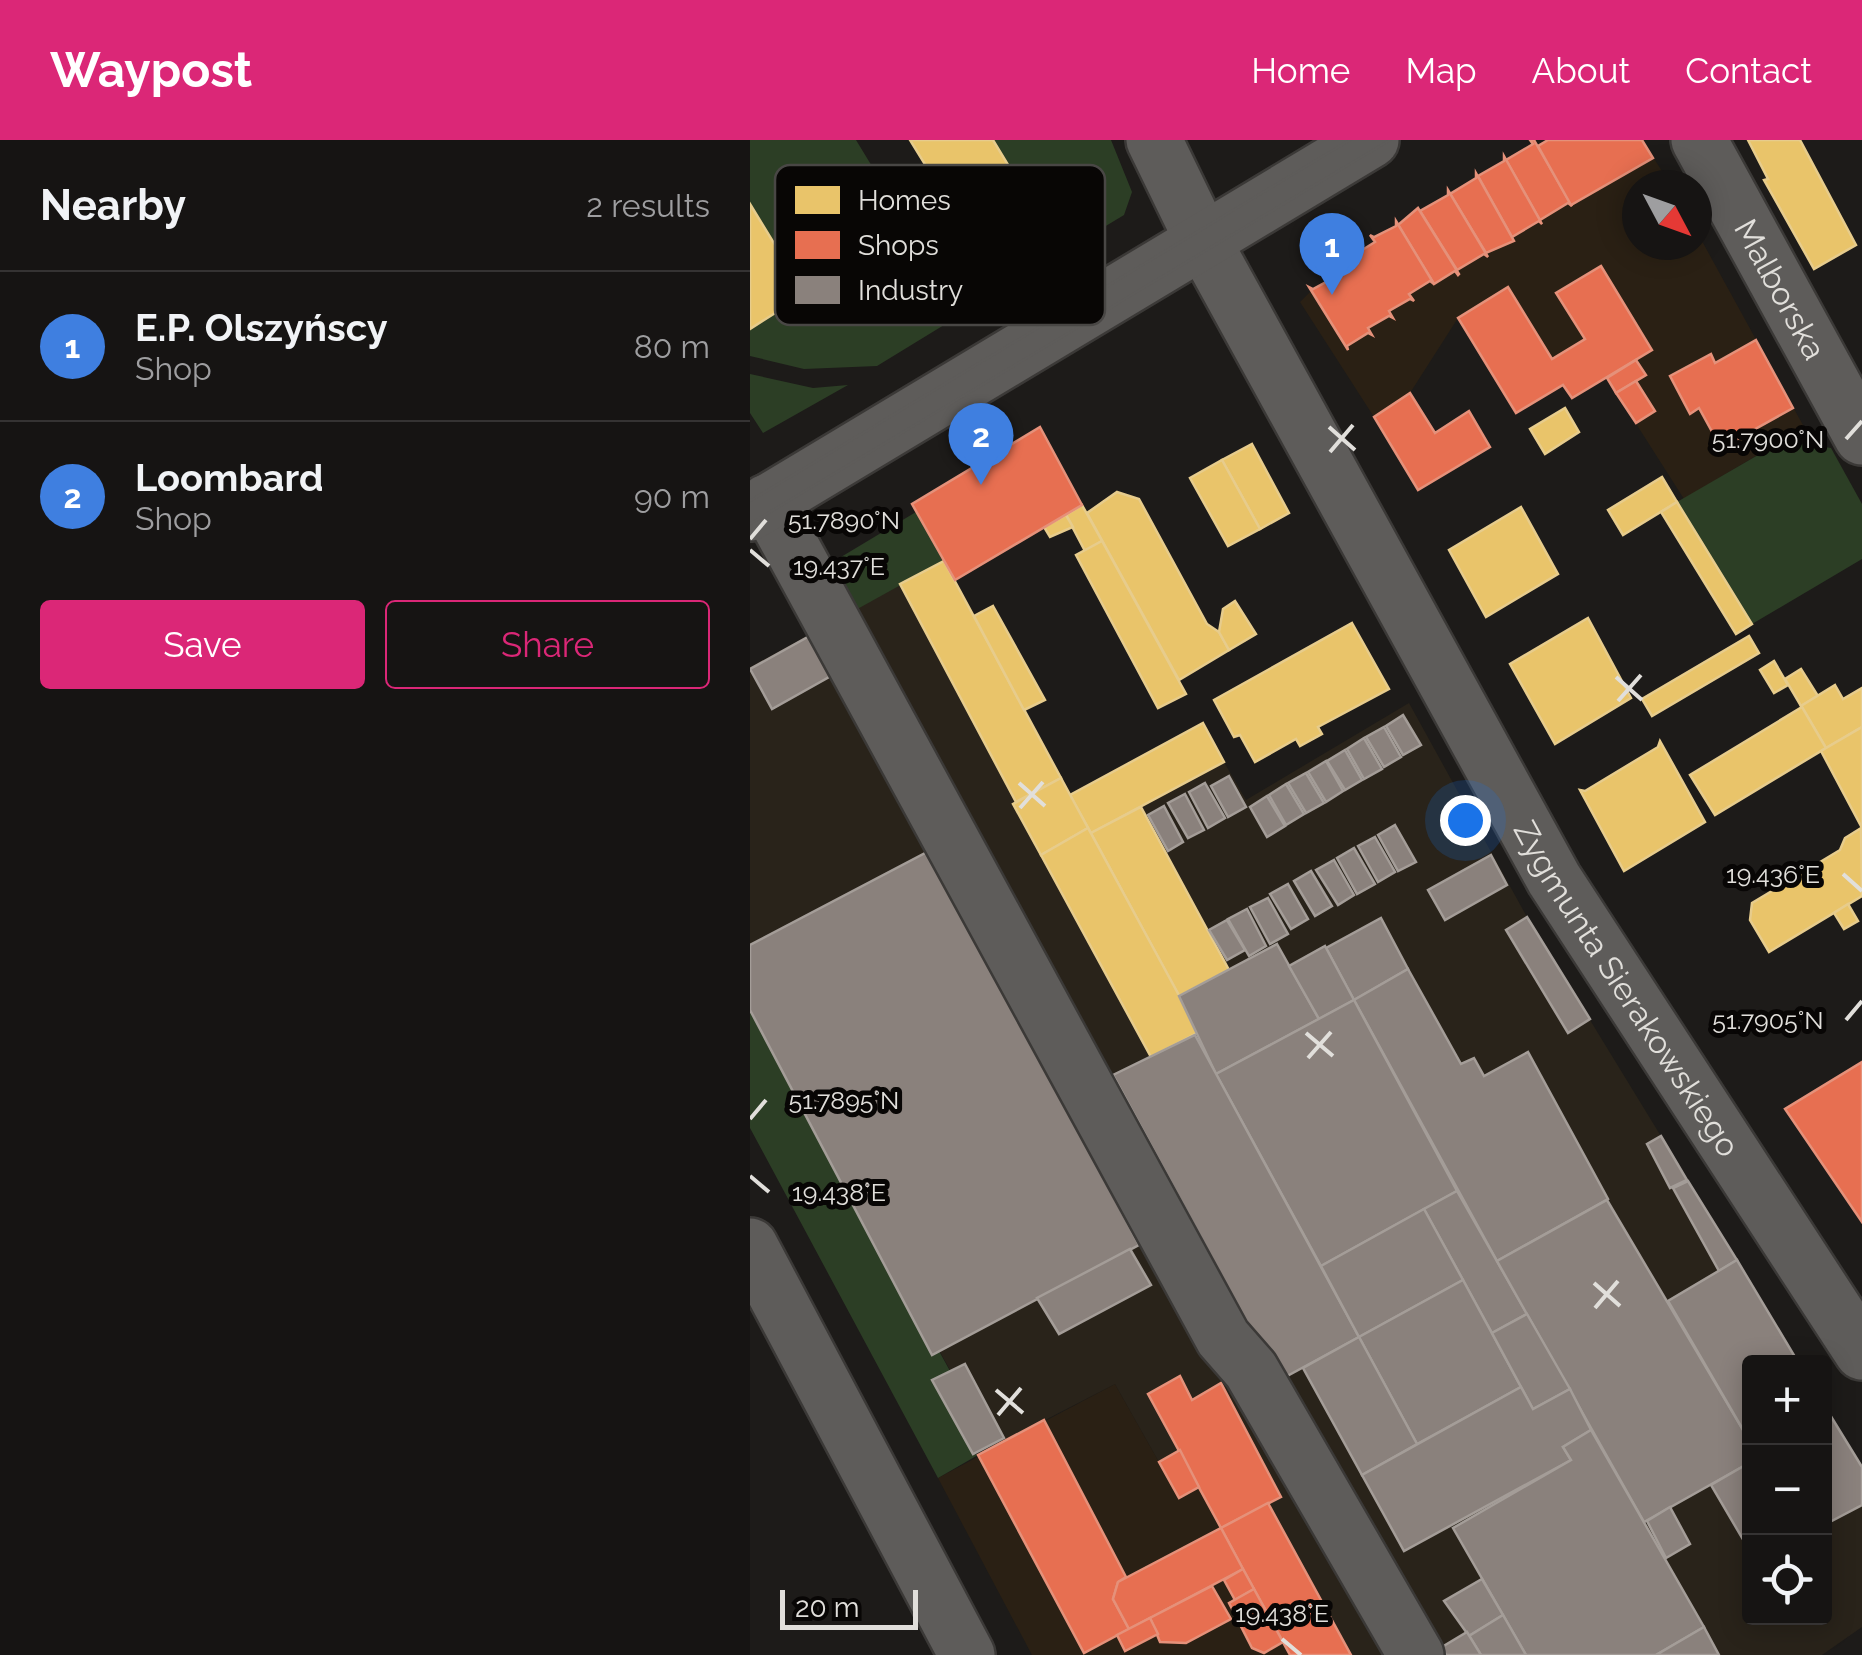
<!DOCTYPE html>
<meta charset="utf-8">
<style>
:root{--surface:#161413;--page:#1f1d1c;--text:#f1f3f6;--muted:#9e9ea0;--line:#353333;--accent:#db2777}
body{margin:0;font-family:Raleway,sans-serif;background:var(--page);color:var(--text)}
.controls{position:absolute;right:30px;bottom:30px;display:grid;overflow:hidden;border-radius:10px;box-shadow:0 5px 25px #0003}
.controls button{width:90px;height:90px;display:grid;place-items:center;padding:0;border:0;border-bottom:2px solid var(--line);background:var(--surface);color:var(--text);font:50px sans-serif}
.compass{position:absolute;left:872px;top:30px;width:90px;height:90px;border-radius:50%;background:var(--surface);box-shadow:0 5px 25px #0003;rotate:131deg}
.scale{position:absolute;left:30px;bottom:25px;width:138px;box-sizing:border-box;padding-left:10px;border:5px solid #e1dfdb;border-top:0;font-size:28px;line-height:35px;white-space:nowrap;color:#e1dfdb;-webkit-text-stroke:8px #080605;paint-order:stroke}
.you{position:absolute;left:715px;top:680px;width:35px;height:35px;margin:-25px;border:8px solid #fff;border-radius:50%;background:#1a73e8;box-shadow:0 0 0 15px #1a73e833}
.badge{display:grid;place-items:center;width:65px;height:65px;border-radius:50%;background:var(--accent);color:#fff;font-size:32px;font-weight:700}
.pin{position:absolute;translate:-50% -82px;filter:drop-shadow(0 2px 5px #0008)}
.pin::after{content:'';position:absolute;top:52px;width:35px;height:30px;background:inherit;clip-path:polygon(0 0,100% 0,50% 100%)}
.list{margin:0;padding:0;list-style:none}
h2{display:flex;justify-content:space-between;align-items:center;height:130px;margin:0;padding:0 40px;font-size:42px}
h2 small{font-size:32px;font-weight:400;color:var(--muted)}
.list li{display:grid;grid-template-columns:65px 1fr auto;gap:30px;align-items:center;box-sizing:border-box;height:150px;padding:0 40px;border-top:2px solid var(--line)}
.list b{display:block;font-size:38px;white-space:nowrap}
.list p{margin:0;font-size:32px;white-space:nowrap;color:var(--muted)}
.list em{font-size:32px;font-style:normal;color:var(--muted)}
.actions{display:flex;gap:20px;padding:30px 40px}
.actions a{flex:1;padding:22px 0;border:2px solid var(--accent);border-radius:10px;text-align:center;font-size:35px;color:var(--accent)}
.actions .main{background:var(--accent);color:#fff}
.icon{flex:none;width:55px;height:55px;fill:none;stroke:currentColor;stroke-width:2;stroke-linecap:round;stroke-linejoin:round}
.map{position:relative;flex:none;width:1112px;height:1515px;overflow:hidden}
header{display:flex;align-items:center;gap:60px;box-sizing:border-box;height:140px;padding:0 50px;background:var(--accent);color:#fff}
header strong{font-size:48px}
nav{display:flex;gap:55px;margin-inline-start:auto;font-size:35px}
main{display:flex}
aside{flex:1;background:var(--surface)}
.map>svg:first-child{display:block}
.commercial{fill:#2a2014}
.built{fill:#29231a}
.green{fill:#2c3e25}
.homes{fill:#e9c46a;stroke:#e7cc8c;stroke-width:2.5}
.shops{fill:#e76f51;stroke:#e5917a;stroke-width:2.5}
.industry{fill:#8a817c;stroke:#a49d98;stroke-width:2.5}
.lines{fill:none;stroke-linecap:round;stroke-linejoin:round}
.minor-casing{stroke:#3b3937;stroke-width:60}
.minor{stroke:#5e5c5a;stroke-width:55}
.tram{stroke:#5e5c5a;stroke-width:2.5}
.ticks{fill:none;stroke:#e1dfdb;stroke-width:4}
.labels{text-anchor:middle;dominant-baseline:central;stroke-width:10;stroke-linejoin:round;paint-order:stroke}
.street-label{font-size:32px;fill:#e1dfdb;stroke:#080605}
.key{fill:#080605;stroke:#494745;stroke-width:2.5}
.key-label{font-size:28px;fill:#e1dfdb}
.ticks-label{font-size:25px;text-anchor:middle;fill:#e1dfdb;stroke:#080605;stroke-width:10;stroke-linejoin:round;paint-order:stroke}
</style>
<header>
<strong>Waypost</strong>
<nav><a>Home</a><a>Map</a><a>About</a><a>Contact</a></nav>
</header>
<main>
<aside>
<h2>Nearby<small>2 results</small></h2>
<ul class="list">
<li><span class="badge" style="background:#3f7fe0">1</span><div><b>E.P. Olszyńscy</b><p>Shop</p></div><em>80 m</em></li>
<li><span class="badge" style="background:#3f7fe0">2</span><div><b>Loombard</b><p>Shop</p></div><em>90 m</em></li>
</ul>
<div class="actions"><a class="main">Save</a><a>Share</a></div>
</aside>
<div class="map">
<svg width="1112" height="1515" viewBox="0 0 1112 1515">
<rect width="100%" height="100%" fill="#1d1b19"/>
<g class="commercial">
<polygon points="811,0 892,0 921,45 887,45 887,105 947,105 947,92 1054,287 934,359 857,238 822,258 813,245 766,273 708,178 660,253 624,277 550,162 563,149"/>
<polygon points="365,1244 409,1322 430,1310 540,1515 282,1515 188,1338"/>
</g>
<polygon class="built" points="194,421 341,693 474,622 496,660 659,563 777,777 1049,1222 999,1222 999,1478 1074,1478 1075,1265 1112,1327 1112,1487 1072,1515 540,1515 430,1311 409,1322 365,1244 243,1307 190,1212 182,1215 0,870 0,527"/>
<g class="green">
<polygon points="0,0 106,0 212,174 127,226 54,229 0,216 0,189 55,154 0,64"/>
<polygon points="243,0 361,0 382,52 374,75 225,165 154,47 180,32 200,64"/>
<polygon points="0,234 63,248 98,245 13,293 0,273"/>
<polygon points="1032,301 1081,308 1112,364 1112,419 1002,484 927,362"/>
<polygon points="166,372 194,421 102,472 76,426"/>
<polygon points="0,870 181,1214 189,1211 200,1231 183,1240 223,1314 228,1315 188,1338 0,988"/>
</g>
<g class="homes">
<polygon points="160,0 243,0 260,28 200,65"/>
<polygon points="998,0 1050,0 1106,105 1064,129 1014,40 1018,39"/>
<polygon points="0,64 55,154 0,189"/>
<polygon points="815,268 829,292 795,314 780,289"/>
<polygon points="502,304 539,373 510,389 472,320"/>
<polygon points="472,320 510,389 478,406 440,338"/>
<polygon points="912,337 927,362 873,395 858,370"/>
<polygon points="367,352 389,359 457,484 469,492 479,510 429,540 337,373"/>
<polygon points="927,362 1002,484 986,494 911,372"/>
<polygon points="332,365 352,401 335,411 316,375"/>
<polygon points="771,367 808,434 736,477 699,410"/>
<polygon points="316,375 323,387 300,397 294,387"/>
<polygon points="352,401 436,554 408,568 326,415"/>
<polygon points="194,421 311,638 266,662 150,444"/>
<polygon points="485,461 506,494 479,510 469,492 473,469"/>
<polygon points="243,466 295,560 274,570 224,476"/>
<polygon points="838,478 881,558 805,604 760,524"/>
<polygon points="602,483 639,549 568,587 572,594 550,606 546,599 505,622 490,595 484,597 464,560"/>
<polygon points="999,496 1009,513 902,576 892,559"/>
<polygon points="1024,521 1038,545 1024,553 1010,530"/>
<polygon points="1051,529 1068,556 1051,566 1035,539"/>
<polygon points="1085,545 1093,559 1112,548 1112,587 1076,608 1051,566"/>
<polygon points="1052,567 1076,608 965,675 940,635"/>
<polygon points="453,583 474,622 341,693 320,655"/>
<polygon points="1112,587 1112,688 1071,611"/>
<polygon points="910,601 955,682 874,731 830,650 835,651 908,607"/>
<polygon points="311,638 338,688 291,715 263,664"/>
<polygon points="391,667 479,830 429,856 341,693"/>
<polygon points="338,688 449,892 401,917 291,715"/>
<polygon points="1111,688 1112,756 1019,812 1000,780 1002,763 1090,710 1095,698"/>
<polygon points="1098,764 1108,781 1094,789 1084,773"/>
</g>
<g class="shops">
<polygon points="780,0 784,0 822,66 818,63 790,80 756,20 783,4"/>
<polygon points="798,0 892,0 903,18 821,65 788,6"/>
<polygon points="754,16 792,84 789,81 762,97 728,36 754,21"/>
<polygon points="726,33 764,101 736,113 700,54 726,38"/>
<polygon points="698,50 738,117 734,114 707,130 670,71 698,55"/>
<polygon points="668,68 709,134 708,135 705,131 684,144 648,85"/>
<polygon points="646,81 684,144 680,141 659,154 664,161 660,159 639,171 643,178 639,176 618,188 622,195 618,193 597,206 598,210 559,147 563,149 585,137 580,129 584,132 604,119 601,112 604,115 625,102 620,95 624,97 646,86"/>
<polygon points="851,126 902,210 822,258 813,245 766,273 708,178 758,147 802,219 835,199 806,153"/>
<polygon points="1006,200 1043,268 971,308 949,268 940,274 920,236 961,214 965,223"/>
<polygon points="886,220 896,235 866,253 857,238"/>
<polygon points="886,241 905,271 886,283 866,253"/>
<polygon points="660,253 685,293 719,271 740,307 668,350 624,277"/>
<polygon points="290,287 332,365 205,440 162,364"/>
<polygon points="1112,922 1112,1082 1035,969"/>
<polygon points="430,1236 442,1260 471,1243 531,1357 471,1388 398,1254"/>
<polygon points="294,1280 376,1437 368,1442 363,1459 379,1489 334,1513 228,1315"/>
<polygon points="430,1310 449,1347 429,1358 409,1322"/>
<polygon points="518,1363 601,1515 540,1515 493,1429 471,1388"/>
<polygon points="471,1388 493,1429 379,1489 363,1459 368,1442"/>
<polygon points="493,1429 504,1449 485,1460 474,1440"/>
<polygon points="462,1446 481,1479 436,1503 410,1502 400,1478"/>
<polygon points="504,1449 533,1502 514,1513 502,1508 479,1463"/>
<polygon points="400,1478 408,1494 375,1511 367,1495"/>
</g>
<g class="industry">
<polygon points="65,493 88,532 22,569 0,529"/>
<polygon points="653,575 671,605 653,615 636,586"/>
<polygon points="634,587 651,617 634,627 616,597"/>
<polygon points="614,598 632,629 614,639 597,609"/>
<polygon points="595,610 612,640 595,650 577,621"/>
<polygon points="576,621 593,651 576,662 558,632"/>
<polygon points="556,633 574,663 556,673 538,643"/>
<polygon points="479,636 496,667 478,677 461,646"/>
<polygon points="455,643 475,678 458,688 439,652"/>
<polygon points="536,644 554,674 536,685 519,655"/>
<polygon points="435,654 454,690 438,698 418,663"/>
<polygon points="517,656 535,686 517,697 500,667"/>
<polygon points="414,666 433,702 418,711 398,675"/>
<polygon points="645,685 666,722 648,731 628,695"/>
<polygon points="625,697 645,732 628,742 608,706"/>
<polygon points="604,708 625,744 607,754 587,718"/>
<polygon points="181,710 389,1105 182,1215 0,870 0,805"/>
<polygon points="741,715 757,745 695,780 678,750"/>
<polygon points="584,720 604,755 588,765 566,730"/>
<polygon points="561,731 582,766 565,776 544,741"/>
<polygon points="538,744 558,779 541,789 520,754"/>
<polygon points="518,758 538,794 520,804 500,767"/>
<polygon points="497,769 516,806 499,816 478,779"/>
<polygon points="777,777 840,879 818,893 756,790"/>
<polygon points="631,778 658,829 604,860 576,808"/>
<polygon points="477,780 495,810 477,820 459,790"/>
<polygon points="527,804 569,879 466,934 429,856"/>
<polygon points="575,806 604,860 569,879 539,826"/>
<polygon points="658,829 711,924 724,918 734,936 778,912 858,1059 747,1121 604,860"/>
<polygon points="604,860 707,1051 571,1126 466,934"/>
<polygon points="445,895 609,1197 539,1235 529,1235 521,1228 363,935"/>
<polygon points="911,996 937,1040 920,1048 897,1004"/>
<polygon points="938,1041 987,1120 969,1131 923,1048"/>
<polygon points="707,1051 777,1174 742,1193 674,1069"/>
<polygon points="857,1060 999,1300 999,1323 894,1382 747,1121"/>
<polygon points="674,1069 713,1140 609,1197 571,1126"/>
<polygon points="380,1109 401,1145 309,1194 287,1158"/>
<polygon points="987,1120 1048,1222 999,1222 999,1300 918,1161"/>
<polygon points="713,1140 771,1247 667,1304 609,1197"/>
<polygon points="777,1174 820,1249 783,1269 742,1193"/>
<polygon points="609,1197 667,1304 612,1335 553,1228"/>
<polygon points="215,1224 254,1298 223,1314 182,1240"/>
<polygon points="771,1247 783,1269 820,1249 841,1290 813,1307 821,1320 654,1411 612,1335"/>
<polygon points="1074,1265 1112,1327 1112,1365 1074,1385"/>
<polygon points="841,1290 954,1487 906,1515 776,1515 703,1388 821,1320 813,1307"/>
<polygon points="999,1323 999,1407 998,1408 961,1345"/>
<polygon points="920,1367 940,1404 916,1418 897,1381"/>
<polygon points="732,1439 753,1475 719,1496 694,1461"/>
<polygon points="753,1475 776,1515 731,1515 719,1496"/>
<polygon points="954,1487 969,1515 906,1515"/>
<polygon points="717,1492 731,1515 696,1515 692,1507"/>
</g>
<g class="lines">
<defs>
<g id="minor">
<path id="s1" d="M404 0 453 101 804 739 1112 1212"/>
<path id="s2" d="M949 0 1112 297"/>
<polyline points="17,362 473,1198 501,1230 666,1515"/>
<polyline points="0,373 621,0"/>
<polyline points="0,1106 217,1515"/>
</g>
</defs>
<use href="#minor" class="minor-casing"/>
<use href="#minor" class="minor"/>
<g class="tram">
<polyline points="0,361 600,0"/>
<polyline points="0,384 640,0"/>
</g>
</g>
<path class="ticks" d="M579 287 605 310M1096 299 1112 281M580 312 603 285M0 399 16 380M0 410 19 426M866 537 892 560M868 561 891 535M269 643 295 666M270 668 293 642M1093 734 1112 751M1096 880 1112 861M556 893 583 916M558 918 581 892M0 979 16 960M0 1036 19 1052M844 1143 870 1166M845 1168 868 1141M246 1250 273 1273M248 1275 271 1248M532 1499 551 1515"/>
<g class="labels">
<g class="street-label">
<text stroke="none"><textPath href="#s2" startOffset="170">Malborska</textPath></text>
<text stroke="none"><textPath href="#s1" startOffset="972">Zygmunta Sierakowskiego</textPath></text>
</g>
</g>
<rect x="25" y="25" width="330" height="160" rx="15" class="key"/>
<rect x="45" y="46" width="45" height="28" fill="#e9c46a"/>
<rect x="45" y="91" width="45" height="28" fill="#e76f51"/>
<rect x="45" y="136" width="45" height="28" fill="#8a817c"/>
<g class="key-label">
<text x="108" y="70">Homes</text>
<text x="108" y="115">Shops</text>
<text x="108" y="160">Industry</text>
</g>
<g class="ticks-label">
<text x="1018" y="308">51.7900°N</text>
<text x="94" y="389">51.7890°N</text>
<text x="89" y="435">19.437°E</text>
<text x="1023" y="743">19.436°E</text>
<text x="1018" y="889">51.7905°N</text>
<text x="94" y="969">51.7895°N</text>
<text x="89" y="1061">19.438°E</text>
<text x="532" y="1482">19.438°E</text>
</g>
</svg>
<div class="controls">
<button>+</button>
<button>−</button>
<button><svg class="icon" aria-label="locate" viewBox="0 0 24 24"><circle cx="12" cy="12" r="6"/><path d="M12 2v4M12 18v4M2 12h4M18 12h4"/></svg></button>
</div>
<svg class="compass" viewBox="-18 -18 36 36"><path d="M0-13l5 13h-10z" fill="#e53935"/><path d="M0 13l5-13h-10z" fill="#9e9ea0"/></svg>
<div class="scale">20 m</div>
<div class="you"></div>
<div class="pin badge" style="left:582px;top:155px;background:#3f7fe0">1</div>
<div class="pin badge" style="left:231px;top:345px;background:#3f7fe0">2</div>
</div>
</main>
